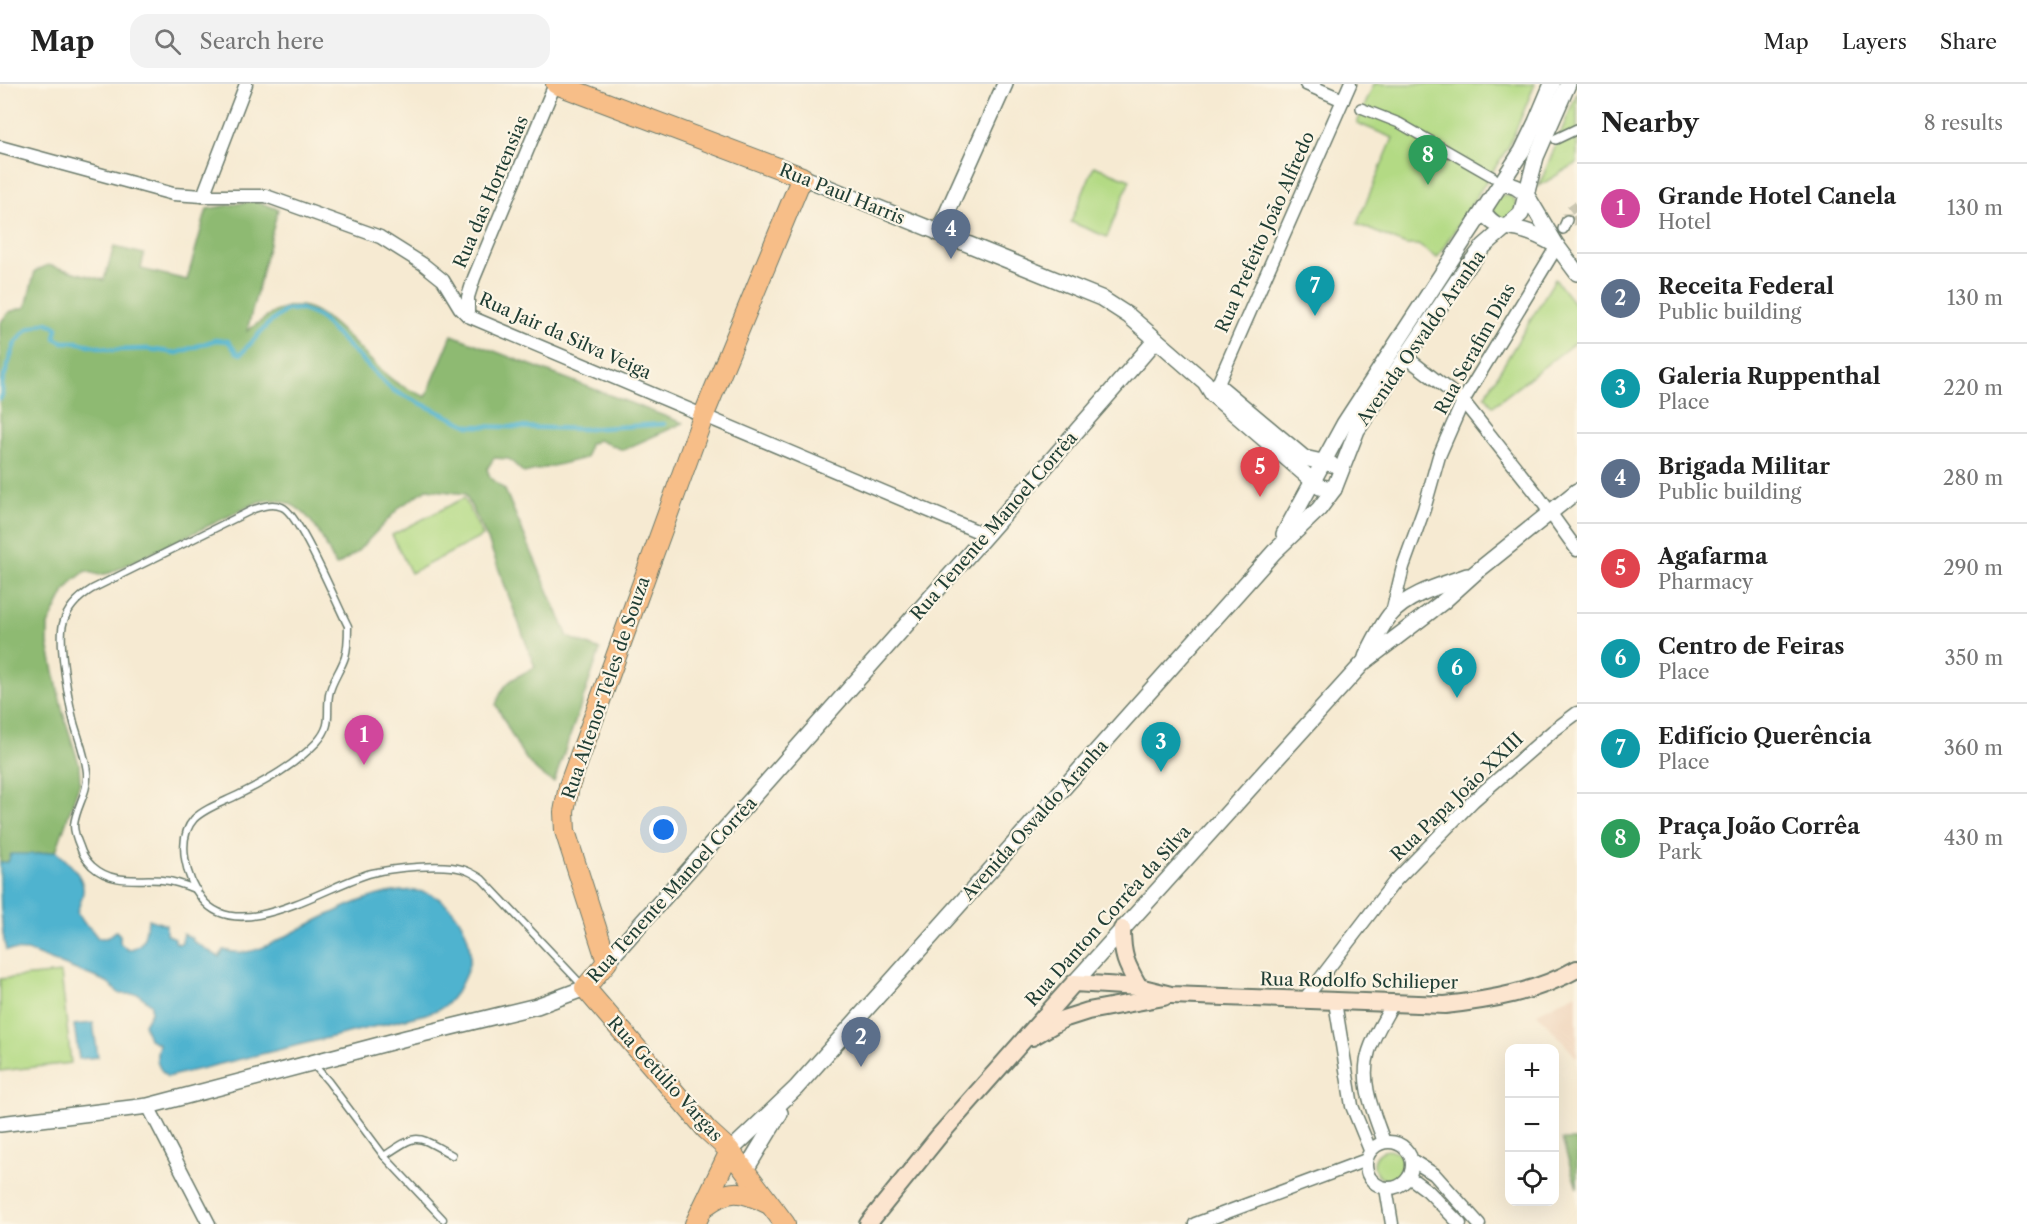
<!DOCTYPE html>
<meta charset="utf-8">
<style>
:root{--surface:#fff;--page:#f2f2f2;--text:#222;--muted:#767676;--line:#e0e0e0;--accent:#d1495b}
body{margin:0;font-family:"Libre Caslon Text",serif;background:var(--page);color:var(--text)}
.controls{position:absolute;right:18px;bottom:18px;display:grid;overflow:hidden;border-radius:12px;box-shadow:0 6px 24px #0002}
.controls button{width:54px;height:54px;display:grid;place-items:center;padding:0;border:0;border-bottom:2px solid var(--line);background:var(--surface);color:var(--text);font:30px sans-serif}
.you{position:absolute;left:664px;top:746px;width:21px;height:21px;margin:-15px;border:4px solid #fff;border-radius:50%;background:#1a73e8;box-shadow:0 0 0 9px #1a73e833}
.badge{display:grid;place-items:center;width:39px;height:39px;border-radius:50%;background:var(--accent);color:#fff;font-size:20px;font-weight:700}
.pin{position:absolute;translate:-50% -50px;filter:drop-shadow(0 2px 3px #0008)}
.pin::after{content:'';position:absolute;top:32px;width:21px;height:18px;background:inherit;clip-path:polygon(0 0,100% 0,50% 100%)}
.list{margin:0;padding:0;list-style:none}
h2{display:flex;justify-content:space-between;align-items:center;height:78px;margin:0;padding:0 24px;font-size:26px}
h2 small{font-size:20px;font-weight:400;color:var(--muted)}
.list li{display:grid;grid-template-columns:39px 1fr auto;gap:18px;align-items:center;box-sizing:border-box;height:90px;padding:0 24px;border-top:2px solid var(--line)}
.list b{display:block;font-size:22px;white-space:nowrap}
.list p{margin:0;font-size:20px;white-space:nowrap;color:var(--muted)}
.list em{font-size:20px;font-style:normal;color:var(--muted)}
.icon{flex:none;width:33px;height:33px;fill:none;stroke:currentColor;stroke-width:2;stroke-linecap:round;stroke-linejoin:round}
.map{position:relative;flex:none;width:1577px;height:1140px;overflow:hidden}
header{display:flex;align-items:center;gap:36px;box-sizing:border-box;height:84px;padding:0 30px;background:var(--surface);border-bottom:2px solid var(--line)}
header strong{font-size:28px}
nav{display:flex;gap:33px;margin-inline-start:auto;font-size:21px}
.search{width:420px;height:54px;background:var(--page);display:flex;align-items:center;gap:15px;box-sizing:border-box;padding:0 21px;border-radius:18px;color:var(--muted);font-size:22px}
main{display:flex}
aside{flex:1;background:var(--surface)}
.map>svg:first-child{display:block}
.built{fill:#f0d5bc}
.green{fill:#b3da84;stroke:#698c5c;stroke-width:1.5}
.forest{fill:#8eba72;stroke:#567c53;stroke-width:1.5}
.water{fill:#50b3cf;stroke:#387882;stroke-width:1.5}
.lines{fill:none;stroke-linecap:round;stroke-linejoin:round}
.stream{stroke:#50b3cf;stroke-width:4.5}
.pedestrian-tunnel{stroke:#cbc7b2;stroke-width:9;stroke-dasharray:9 4.5;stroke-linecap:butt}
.service-casing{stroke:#6a7a6b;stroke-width:9}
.pedestrian-casing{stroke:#6a7a6b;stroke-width:12}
.minor-casing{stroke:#6a7a6b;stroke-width:15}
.tertiary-casing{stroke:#6a7a6b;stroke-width:18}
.secondary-casing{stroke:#6a7a6b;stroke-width:20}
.primary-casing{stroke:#6a7a6b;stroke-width:22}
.service{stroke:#fff;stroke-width:6}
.pedestrian{stroke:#fff;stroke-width:9}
.minor{stroke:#fff;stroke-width:12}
.tertiary{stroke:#fff;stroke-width:15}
.secondary{stroke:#fce5cf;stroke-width:16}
.primary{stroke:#f7be88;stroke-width:20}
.labels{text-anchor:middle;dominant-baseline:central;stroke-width:4.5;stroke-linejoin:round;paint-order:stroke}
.street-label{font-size:18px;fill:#1f3d34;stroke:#fcf5e5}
</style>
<header>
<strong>Map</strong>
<div class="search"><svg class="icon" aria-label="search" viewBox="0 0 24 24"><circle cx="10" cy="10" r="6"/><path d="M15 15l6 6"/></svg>Search here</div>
<nav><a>Map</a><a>Layers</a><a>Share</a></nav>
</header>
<main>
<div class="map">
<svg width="1577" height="1140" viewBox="0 0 1577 1140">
<rect width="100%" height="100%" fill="#fcf5e5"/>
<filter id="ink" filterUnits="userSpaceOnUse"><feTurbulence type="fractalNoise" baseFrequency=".0167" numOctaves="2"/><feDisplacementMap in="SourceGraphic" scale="12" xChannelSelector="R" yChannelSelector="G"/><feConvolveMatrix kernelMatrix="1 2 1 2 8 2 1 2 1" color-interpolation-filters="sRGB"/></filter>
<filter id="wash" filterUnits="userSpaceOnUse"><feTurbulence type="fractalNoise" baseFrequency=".008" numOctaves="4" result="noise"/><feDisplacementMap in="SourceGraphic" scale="24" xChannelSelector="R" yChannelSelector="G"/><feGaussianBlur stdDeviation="1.35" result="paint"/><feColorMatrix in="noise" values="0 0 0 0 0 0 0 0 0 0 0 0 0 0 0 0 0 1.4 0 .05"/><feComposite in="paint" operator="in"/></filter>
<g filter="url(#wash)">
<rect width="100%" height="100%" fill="#f6ead2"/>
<polygon class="built" points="1577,909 1577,974 1537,929"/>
<g class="green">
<polygon points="1374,0 1535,0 1509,62 1437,174 1418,161 1406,161 1357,140 1393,54 1357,39"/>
<polygon points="1577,9 1577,79 1539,102"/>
<polygon points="1094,82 1130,96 1107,153 1071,138"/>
<circle cx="1505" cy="123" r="12"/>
<polygon points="1555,195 1577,223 1577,257 1493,322 1485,312"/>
<polygon points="464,414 483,452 411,489 392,451"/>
<polygon points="61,889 71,979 0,987 0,895"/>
<circle cx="1389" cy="1081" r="15"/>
</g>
<g class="forest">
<path d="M254 117 278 125 247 247C263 236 280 220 300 222 331 225 370 282 397 299 406 305 417 308 426 313L452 251 683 339 623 366 598 356 589 360 586 374 524 389 509 375 494 374 487 385 490 393 505 406 568 553 600 566 554 698C522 684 512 648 496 621 505 594 513 596 535 583L488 456 465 410 427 405 400 423 356 469 336 482C320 449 303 407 258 418L110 489 99 491 86 487 73 497 65 507 48 541V560L63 629 79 680 80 698 56 767 35 770 2 780 0 778V239L9 228 26 223 35 187 48 181 104 196 114 163 144 170 141 185 187 196 207 125Z"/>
<polygon points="1562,1056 1577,1056 1577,1104"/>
</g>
<g class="water">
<path d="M56 767C67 777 85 792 83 808 82 815 79 822 77 828L84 839 91 845 98 854H107L116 847 120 851V859L128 866C149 860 142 851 149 835L166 841V850L175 854V858L179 860 182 858 183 850 191 853 194 858 219 873 224 866C250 875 274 858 296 847 330 830 378 803 417 807 446 810 468 839 470 867 472 880 464 894 458 906 454 911 449 919 443 923 439 926 431 928 426 930L167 993C156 982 155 974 159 960L149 955 144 940 151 928V920L138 910H120L107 898 28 867 6 866C0 844 0 804 0 778H8L11 770H35Z"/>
<polygon points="93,939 98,973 79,975 74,941"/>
</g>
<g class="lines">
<polyline class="stream" points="0,315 2,312 2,299 15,259 28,245 47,238 57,244 55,254 63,258 76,258 113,266 148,265 177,269 215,256 228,257 236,268 241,270 267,241 286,226 301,225 319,233 392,306 469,342 586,345 664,340"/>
</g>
</g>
<g filter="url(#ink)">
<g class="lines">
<polyline class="pedestrian-tunnel" points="1577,121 1567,128 1567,136 1574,137 1577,135"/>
<defs>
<g id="service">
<path d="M197 806C185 801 174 797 162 796 137 794 113 801 92 782 87 777 82 770 80 763 77 756 74 748 74 741 76 722 89 708 87 688 85 671 79 656 74 639 69 619 58 559 63 540 67 524 79 513 92 505L254 425C263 422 273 419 282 423 299 429 337 521 348 542 348 553 348 563 345 573 341 586 331 598 329 611 326 631 333 640 317 658 295 681 266 697 238 711 224 718 205 724 194 735 175 756 187 796 202 815 239 863 330 799 372 789 392 784 443 779 462 785 470 787 476 791 482 795L582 901"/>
<polyline points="312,979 328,997 384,1072 443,1135"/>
<path d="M384 1072C420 1048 415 1051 452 1071"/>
</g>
<g id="pedestrian">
<polyline points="1361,24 1399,39 1493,93"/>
<polyline points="1556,55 1577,45"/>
<polyline points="1563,145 1567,136"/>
</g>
<g id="minor">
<polyline points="1306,0 1343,16"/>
<polyline points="0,63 173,110 203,112 266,112 380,153 423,180 443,196 460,224 468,232 986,451"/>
<polyline points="203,112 246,0"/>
<polyline points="468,232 468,213 474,194 555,0"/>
<polyline points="1406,273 1463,317 1536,409 1577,466"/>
<polyline points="1214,309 1350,0"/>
<polyline points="1392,529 1403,483 1424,425 1439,372 1463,317 1557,162"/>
<polyline points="1304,916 1395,797 1473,717 1553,647 1577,629"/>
<polyline points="1335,918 1352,1022 1370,1066"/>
<polyline points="148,1022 209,1140"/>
<circle cx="1389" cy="1081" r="23"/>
<path d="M1384 1058C1374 1029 1359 998 1369 967 1374 951 1384 936 1392 921"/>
<polyline points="1413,1077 1434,1090 1479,1140"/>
<polyline points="1409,1093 1428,1107 1460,1140"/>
<polyline points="1386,1104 1392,1140"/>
<polyline points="1195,1140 1366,1076"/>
</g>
<g id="tertiary">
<polyline points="802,93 1101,214 1129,232 1205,298 1213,311 1320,403 1334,405"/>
<polyline points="1501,98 1516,103 1526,110 1557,162 1577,189"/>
<path d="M1483 127C1496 147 1506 141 1525 147 1536 150 1547 156 1557 162"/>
<polyline points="938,149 1005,0"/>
<polyline points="1217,301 1304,374 1331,380"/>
<polyline points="1284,450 1344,340 1522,67 1536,38 1552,0"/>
<path d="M1366 573C1373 559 1380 544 1390 531 1408 510 1442 501 1467 492"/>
<polyline points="607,878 986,451 1156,256"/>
<polyline points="1074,899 1364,578 1444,517 1475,489 1577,407"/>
<polyline points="0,1040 148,1022 406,954 537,922 585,904"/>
<polyline points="730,1067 796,1004 1274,468 1319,425 1334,405 1357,346 1461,191 1484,162 1521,130 1536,73 1568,0"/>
<polyline points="745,1087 780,1029"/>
</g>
<g id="secondary">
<path d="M1122 845C1122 872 1126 880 1139 903"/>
<polyline points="1032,953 1063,935 1088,927 1164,913"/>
<path d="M868 1140 939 1052 1074 899 1139 903 1171 911 1445 921C1490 916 1537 908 1577 885"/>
</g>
<g id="primary">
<polyline points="556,0 802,93 703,333 569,702 564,728 565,747 607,878 585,904 707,1046 730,1067 785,1140"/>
<path d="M705 1122C730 1104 740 1106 767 1119"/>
<polyline points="695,1140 730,1067"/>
</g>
</defs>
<use href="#service" class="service-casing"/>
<use href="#pedestrian" class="pedestrian-casing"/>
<use href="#minor" class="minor-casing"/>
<use href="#tertiary" class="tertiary-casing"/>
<use href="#secondary" class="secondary-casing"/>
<use href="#primary" class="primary-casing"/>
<use href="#service" class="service"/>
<use href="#pedestrian" class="pedestrian"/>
<use href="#minor" class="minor"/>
<use href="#tertiary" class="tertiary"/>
<use href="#secondary" class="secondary"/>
<use href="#primary" class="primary"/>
</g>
</g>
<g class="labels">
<g class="street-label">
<text transform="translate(491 108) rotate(-67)">Rua das Hortensias</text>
<text transform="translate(842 110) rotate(22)">Rua Paul Harris</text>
<text transform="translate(1265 148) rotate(-66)">Rua Prefeito João Alfredo</text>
<text transform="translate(565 252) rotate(24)">Rua Jair da Silva Veiga</text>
<text transform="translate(1421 254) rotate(-55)">Avenida Osvaldo Aranha</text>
<text transform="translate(1475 265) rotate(-61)">Rua Serafim Dias</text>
<text transform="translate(994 442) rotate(-49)">Rua Tenente Manoel Corrêa</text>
<text transform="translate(606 604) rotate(-71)">Rua Altenor Teles de Souza</text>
<text transform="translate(1457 713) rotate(-44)">Rua Papa João XXIII</text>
<text transform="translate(1035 736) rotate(-48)">Avenida Osvaldo Aranha</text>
<text transform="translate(672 806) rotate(-48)">Rua Tenente Manoel Corrêa</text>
<text transform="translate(1108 832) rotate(-48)">Rua Danton Corrêa da Silva</text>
<text transform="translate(1359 897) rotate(1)">Rua Rodolfo Schilieper</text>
<text transform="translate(665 995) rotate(48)">Rua Getúlio Vargas</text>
</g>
</g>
</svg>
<div class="controls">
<button>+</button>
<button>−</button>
<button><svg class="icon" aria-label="locate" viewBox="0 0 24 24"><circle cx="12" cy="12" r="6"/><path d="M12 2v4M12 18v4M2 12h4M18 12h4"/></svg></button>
</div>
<div class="you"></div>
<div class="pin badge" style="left:364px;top:681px;background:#d1479c">1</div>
<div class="pin badge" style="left:861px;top:983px;background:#5c6f8a">2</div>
<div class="pin badge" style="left:1161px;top:688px;background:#0f9aa8">3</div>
<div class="pin badge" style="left:951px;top:175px;background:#5c6f8a">4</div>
<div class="pin badge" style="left:1260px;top:413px;background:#e0444e">5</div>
<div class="pin badge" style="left:1457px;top:614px;background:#0f9aa8">6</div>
<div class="pin badge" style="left:1315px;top:232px;background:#0f9aa8">7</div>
<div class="pin badge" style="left:1428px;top:101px;background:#2e9e5b">8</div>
</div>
<aside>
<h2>Nearby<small>8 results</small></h2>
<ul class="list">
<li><span class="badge" style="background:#d1479c">1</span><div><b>Grande Hotel Canela</b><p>Hotel</p></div><em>130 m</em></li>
<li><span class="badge" style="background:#5c6f8a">2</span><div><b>Receita Federal</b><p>Public building</p></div><em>130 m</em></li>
<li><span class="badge" style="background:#0f9aa8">3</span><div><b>Galeria Ruppenthal</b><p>Place</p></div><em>220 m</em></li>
<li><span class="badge" style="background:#5c6f8a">4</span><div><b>Brigada Militar</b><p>Public building</p></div><em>280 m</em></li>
<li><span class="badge" style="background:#e0444e">5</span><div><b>Agafarma</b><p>Pharmacy</p></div><em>290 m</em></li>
<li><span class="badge" style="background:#0f9aa8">6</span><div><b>Centro de Feiras</b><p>Place</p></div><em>350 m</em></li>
<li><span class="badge" style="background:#0f9aa8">7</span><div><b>Edifício Querência</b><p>Place</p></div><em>360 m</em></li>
<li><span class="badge" style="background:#2e9e5b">8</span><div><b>Praça João Corrêa</b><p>Park</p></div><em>430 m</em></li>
</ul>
</aside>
</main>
